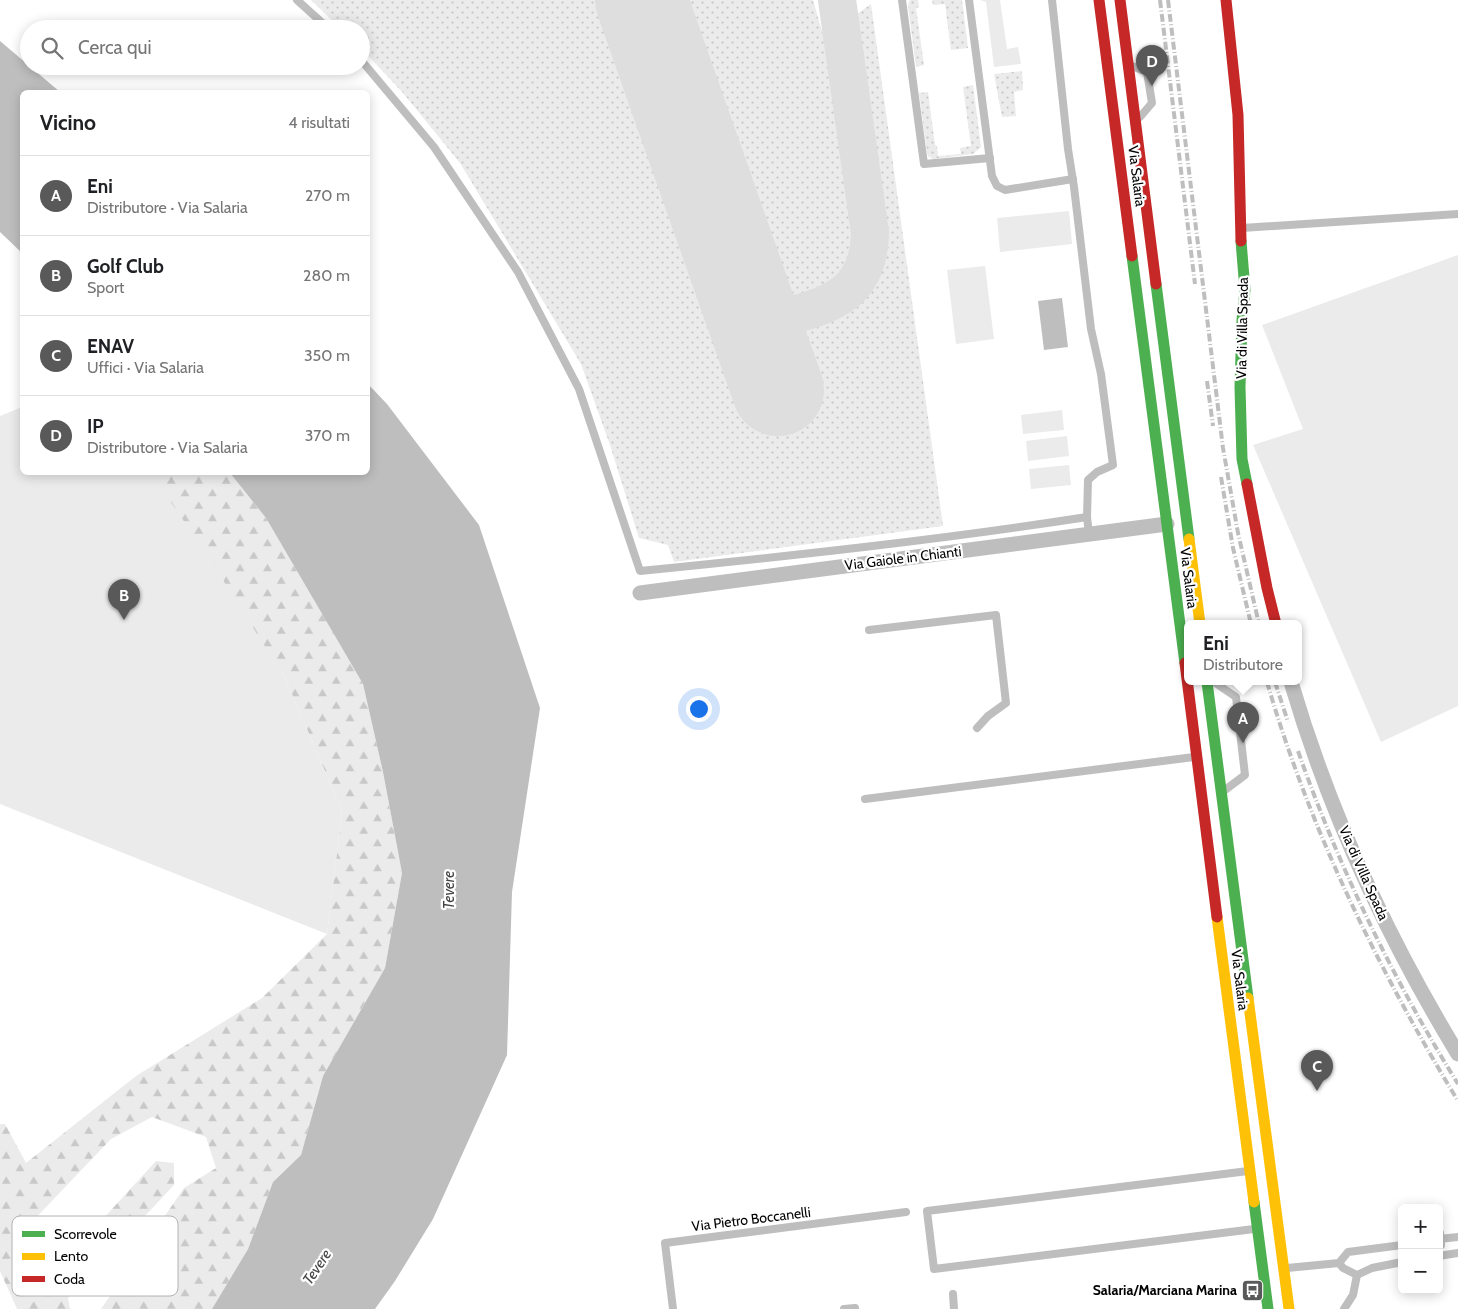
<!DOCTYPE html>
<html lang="it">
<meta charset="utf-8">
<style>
:root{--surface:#fff;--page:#f2f2f2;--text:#202124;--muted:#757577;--line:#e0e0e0;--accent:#595959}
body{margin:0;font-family:Cabin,sans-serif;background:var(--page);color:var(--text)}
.controls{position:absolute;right:15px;bottom:15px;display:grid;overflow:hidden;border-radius:8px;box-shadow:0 2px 12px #0003}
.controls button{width:45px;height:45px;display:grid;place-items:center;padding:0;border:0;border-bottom:1px solid var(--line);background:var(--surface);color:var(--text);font:25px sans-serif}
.you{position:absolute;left:698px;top:708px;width:18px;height:18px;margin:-12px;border:4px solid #fff;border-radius:50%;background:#1a73e8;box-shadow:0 0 0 8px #1a73e833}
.badge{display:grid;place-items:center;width:32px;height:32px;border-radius:50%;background:var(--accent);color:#fff;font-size:16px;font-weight:700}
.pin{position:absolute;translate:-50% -41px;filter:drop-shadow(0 1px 2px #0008)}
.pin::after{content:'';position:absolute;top:26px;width:18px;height:15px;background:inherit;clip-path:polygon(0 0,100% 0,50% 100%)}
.popup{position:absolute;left:1184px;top:620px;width:118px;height:65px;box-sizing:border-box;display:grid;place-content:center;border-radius:8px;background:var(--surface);filter:drop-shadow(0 1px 4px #0005);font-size:16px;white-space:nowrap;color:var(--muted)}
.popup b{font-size:19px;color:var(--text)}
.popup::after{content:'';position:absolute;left:50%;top:100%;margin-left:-10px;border:10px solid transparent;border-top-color:var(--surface)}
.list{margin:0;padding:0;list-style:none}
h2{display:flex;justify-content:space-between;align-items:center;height:65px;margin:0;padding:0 20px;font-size:21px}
h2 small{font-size:16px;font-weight:400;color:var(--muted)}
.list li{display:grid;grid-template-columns:32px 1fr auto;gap:15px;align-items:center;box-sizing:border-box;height:80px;padding:0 20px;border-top:1px solid var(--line)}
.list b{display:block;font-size:19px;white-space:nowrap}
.list p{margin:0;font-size:16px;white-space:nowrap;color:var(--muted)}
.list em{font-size:16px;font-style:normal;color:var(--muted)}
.icon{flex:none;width:28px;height:28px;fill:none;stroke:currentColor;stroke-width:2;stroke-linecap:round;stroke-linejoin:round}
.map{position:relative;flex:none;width:1458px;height:1309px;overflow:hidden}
.search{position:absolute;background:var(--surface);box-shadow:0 2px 12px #0003;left:20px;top:20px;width:350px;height:55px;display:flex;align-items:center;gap:12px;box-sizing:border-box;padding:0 18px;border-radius:28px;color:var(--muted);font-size:19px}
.panel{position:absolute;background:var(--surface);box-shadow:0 2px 12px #0003;left:20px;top:90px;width:350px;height:385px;border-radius:8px}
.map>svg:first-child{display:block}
.grass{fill:url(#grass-dots)}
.forest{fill:url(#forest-firs)}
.garden{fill:#ebebeb}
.water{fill:#bebebe}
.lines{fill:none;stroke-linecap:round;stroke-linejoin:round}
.taxiway{stroke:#dedede;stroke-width:38}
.runway{stroke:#dedede;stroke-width:92}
.lane{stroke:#bebebe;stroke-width:8}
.street{stroke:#bebebe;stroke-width:15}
.fast{stroke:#4caf50;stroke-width:11}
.slow{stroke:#ffc107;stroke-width:11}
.jam{stroke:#c62828;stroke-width:11}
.rail{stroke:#bebebe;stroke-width:4;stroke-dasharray:8 2.5 1 2.5;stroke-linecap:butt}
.lane-bridge{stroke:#bebebe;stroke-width:8}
.labels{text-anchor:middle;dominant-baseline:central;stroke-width:4.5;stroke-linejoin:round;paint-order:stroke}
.street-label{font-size:14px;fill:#000;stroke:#fff}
.poi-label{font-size:14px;font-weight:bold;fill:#000;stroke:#fff;text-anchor:end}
.water-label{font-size:15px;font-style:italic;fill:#434343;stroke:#fff}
.key{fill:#fff;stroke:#b2b2b2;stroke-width:1}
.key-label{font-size:14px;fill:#000}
</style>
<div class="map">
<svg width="1458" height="1309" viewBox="0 0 1458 1309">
<defs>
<pattern id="grass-dots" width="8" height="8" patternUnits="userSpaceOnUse" patternTransform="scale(1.25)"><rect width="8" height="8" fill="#ebebeb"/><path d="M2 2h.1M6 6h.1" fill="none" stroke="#c8c8c8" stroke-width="1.8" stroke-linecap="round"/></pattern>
<pattern id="forest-firs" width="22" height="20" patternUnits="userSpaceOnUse" patternTransform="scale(1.25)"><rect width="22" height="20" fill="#ebebeb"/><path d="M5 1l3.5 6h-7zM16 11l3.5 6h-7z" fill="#c8c8c8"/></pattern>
</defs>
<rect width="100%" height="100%" fill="#fff"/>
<g class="grass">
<path d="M311 0H601L751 414 816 392 796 340 799 329C849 302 869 306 884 244L852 26 857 14 871 4 943 526 674 562 668 545 639 538 610 445 581 364 460 163 403 93 361 48V29H341Z"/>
<path d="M672 0H813L832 65 856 224C856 238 857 249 851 262 843 281 806 301 786 294 782 293 779 290 776 288Z"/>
<polygon points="910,0 918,0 919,7 916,8 924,65 916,67 908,6"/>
<polygon points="932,0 962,0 968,48 951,50 945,4 933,5"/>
<polygon points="1022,71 1023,90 1014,92 1016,116 1002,117 994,74"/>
<polygon points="973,85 981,147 973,154 933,159 928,156 927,153 919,93 928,92 935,145 937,146 938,156 961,154 960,148 971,146 963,87"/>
</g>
<polygon class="forest" points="149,473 230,473 266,518 363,684 383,772 402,873 385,968 323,1076 301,1155 273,1182 248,1249 212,1309 101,1309 184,1188 216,1168 206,1137 152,1117 111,1139 27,1227 27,1266 48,1279 156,1161 174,1163 174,1185 68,1298 70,1309 17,1309 0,1271 0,1124 5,1124 26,1163 136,1076 262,998 327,934 342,811 285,678"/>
<g class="garden">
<polygon points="980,0 1000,0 1007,49 1018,47 1021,64 994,67 986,2"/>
<polygon points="1069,211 1072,244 1000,252 997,218"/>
<polygon points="1458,255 1458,706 1381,742 1253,445 1303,429 1262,325"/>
<polygon points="985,266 994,339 956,344 947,270"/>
<polygon points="22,407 22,472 151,473 211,561 285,678 342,811 327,934 0,804 0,416"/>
<polygon points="1062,410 1064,430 1023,434 1021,415"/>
<polygon points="1067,436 1069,456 1028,461 1026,441"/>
<polygon points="1069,465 1071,485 1031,489 1029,469"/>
</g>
<g class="water">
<polygon points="0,41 60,92 22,92 22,253 0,232"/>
<polygon points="1062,298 1068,347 1044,350 1038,301"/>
<polygon points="368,384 387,404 479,525 540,708 512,892 507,1055 433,1219 395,1281 375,1309 212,1309 248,1249 273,1182 301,1155 323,1076 385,968 402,873 383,772 363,684 266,518 230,473 368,472"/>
</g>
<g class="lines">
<path class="taxiway" d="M744 293C749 299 754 306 760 310 782 325 837 304 852 286 866 270 869 253 870 233L837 0"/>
<polyline class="runway" points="641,0 778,390"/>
<g class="lane">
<polyline points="297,0 329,29"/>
<polyline points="902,0 924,164 990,158"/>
<polyline points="969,0 992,176 997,186 1005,190 1073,179"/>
<polyline points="1052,0 1068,149 1074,187 1091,329 1101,374 1113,465 1097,472 1088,480 1087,517 1089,534"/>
<path d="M361 60 434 147 518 272 579 389 640 571C790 556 939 540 1087 517"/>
<polyline points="1132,66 1147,72 1152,103 1140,117"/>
<polyline points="1242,228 1458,214"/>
<polyline points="869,630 996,615 1006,703 988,716 977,728"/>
<polyline points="1214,682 1236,697 1245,775 1225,790"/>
<polyline points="865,799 1194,757"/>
<polyline points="1248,1171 927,1211 934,1269 1254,1229"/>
<polyline points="1439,1239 1458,1237"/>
<polyline points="1439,1256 1458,1253"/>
<polyline points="1339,1263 1343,1268 1357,1275 1372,1268 1402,1262"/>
<polyline points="1287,1268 1339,1263 1348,1252 1402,1245"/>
<polyline points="953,1294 954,1309"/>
<polyline points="673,1309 665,1243 906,1212"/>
<polyline points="844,1309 855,1308"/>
<polyline points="1344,1309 1353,1295 1357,1275"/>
</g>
<g class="street">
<polyline points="640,593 1167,524"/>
<path d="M1291 682C1329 811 1388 939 1458 1054"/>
</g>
<g class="fast">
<polyline points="1241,241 1245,290 1242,320 1240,387 1242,459 1247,484"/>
<polyline points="1132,256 1185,663"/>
<polyline points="1156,284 1189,539"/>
<polyline points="1207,682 1248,998"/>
<polyline points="1254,1202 1268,1309"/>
</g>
<g class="slow">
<polyline points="1189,539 1200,624"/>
<polyline points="1217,917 1254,1202"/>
<polyline points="1248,998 1289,1309"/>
</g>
<g class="jam">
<polyline points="1099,0 1132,256"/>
<polyline points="1120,0 1156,284"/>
<polyline points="1226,0 1238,115 1241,241"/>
<polyline points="1247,484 1267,588 1276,624"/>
<polyline points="1185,663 1217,917"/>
</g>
<g class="rail">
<polyline points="1160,0 1195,284"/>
<polyline points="1168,0 1223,448 1238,533 1259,624"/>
<polyline points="1207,381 1213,426"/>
<polyline points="1221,477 1233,548 1251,624"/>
<path d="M1267 682C1310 830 1378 969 1458 1101"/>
<polyline points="1275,682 1288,722"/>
<path d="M1298 751C1339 868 1393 979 1458 1084"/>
</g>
<polyline class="lane-bridge" points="1440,1233 1441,1245"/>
</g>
<defs>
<symbol id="bus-square" viewBox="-11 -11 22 22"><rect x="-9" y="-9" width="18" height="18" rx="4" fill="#595959" stroke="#fff"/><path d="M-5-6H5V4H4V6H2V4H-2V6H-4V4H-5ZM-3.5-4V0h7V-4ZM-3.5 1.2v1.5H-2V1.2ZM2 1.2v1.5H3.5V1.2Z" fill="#fff"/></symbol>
</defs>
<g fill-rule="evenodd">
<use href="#bus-square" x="1240" y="1278" width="25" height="25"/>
</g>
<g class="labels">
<g class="street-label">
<text transform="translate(1137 176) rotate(83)">Via Salaria</text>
<text transform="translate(1242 328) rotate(-89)">Via di Villa Spada</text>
<text transform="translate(903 558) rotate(-7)">Via Gaiole in Chianti</text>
<text transform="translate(1189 578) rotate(83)">Via Salaria</text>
<text transform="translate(1364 873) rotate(66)">Via di Villa Spada</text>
<text transform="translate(1240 980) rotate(83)">Via Salaria</text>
<text transform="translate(751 1219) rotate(-7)">Via Pietro Boccanelli</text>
</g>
<g class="poi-label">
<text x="1237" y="1290">Salaria/Marciana Marina</text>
</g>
<g class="water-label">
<text transform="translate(449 890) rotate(-90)">Tevere</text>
<text transform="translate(317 1267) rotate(-56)">Tevere</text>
</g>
</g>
<rect x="12" y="1216" width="166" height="80" rx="8" class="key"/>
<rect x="22" y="1231" width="23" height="6" fill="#4caf50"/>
<rect x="22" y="1253" width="23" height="7" fill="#ffc107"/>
<rect x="22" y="1276" width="23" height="6" fill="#c62828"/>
<g class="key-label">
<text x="54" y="1239">Scorrevole</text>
<text x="54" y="1261">Lento</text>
<text x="54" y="1284">Coda</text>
</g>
</svg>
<div class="controls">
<button>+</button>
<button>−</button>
</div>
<div class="you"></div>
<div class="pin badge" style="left:1243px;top:743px">A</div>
<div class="popup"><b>Eni</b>Distributore</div>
<div class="pin badge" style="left:124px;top:620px">B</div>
<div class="pin badge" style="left:1317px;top:1091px">C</div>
<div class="pin badge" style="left:1152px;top:86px">D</div>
<div class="search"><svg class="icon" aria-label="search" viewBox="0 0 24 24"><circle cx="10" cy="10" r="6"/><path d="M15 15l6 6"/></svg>Cerca qui</div>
<section class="panel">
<h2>Vicino<small>4 risultati</small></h2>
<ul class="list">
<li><span class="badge">A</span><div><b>Eni</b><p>Distributore · Via Salaria</p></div><em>270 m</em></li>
<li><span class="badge">B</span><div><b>Golf Club</b><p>Sport</p></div><em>280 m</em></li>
<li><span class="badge">C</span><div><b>ENAV</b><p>Uffici · Via Salaria</p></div><em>350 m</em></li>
<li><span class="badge">D</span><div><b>IP</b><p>Distributore · Via Salaria</p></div><em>370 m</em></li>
</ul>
</section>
</div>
